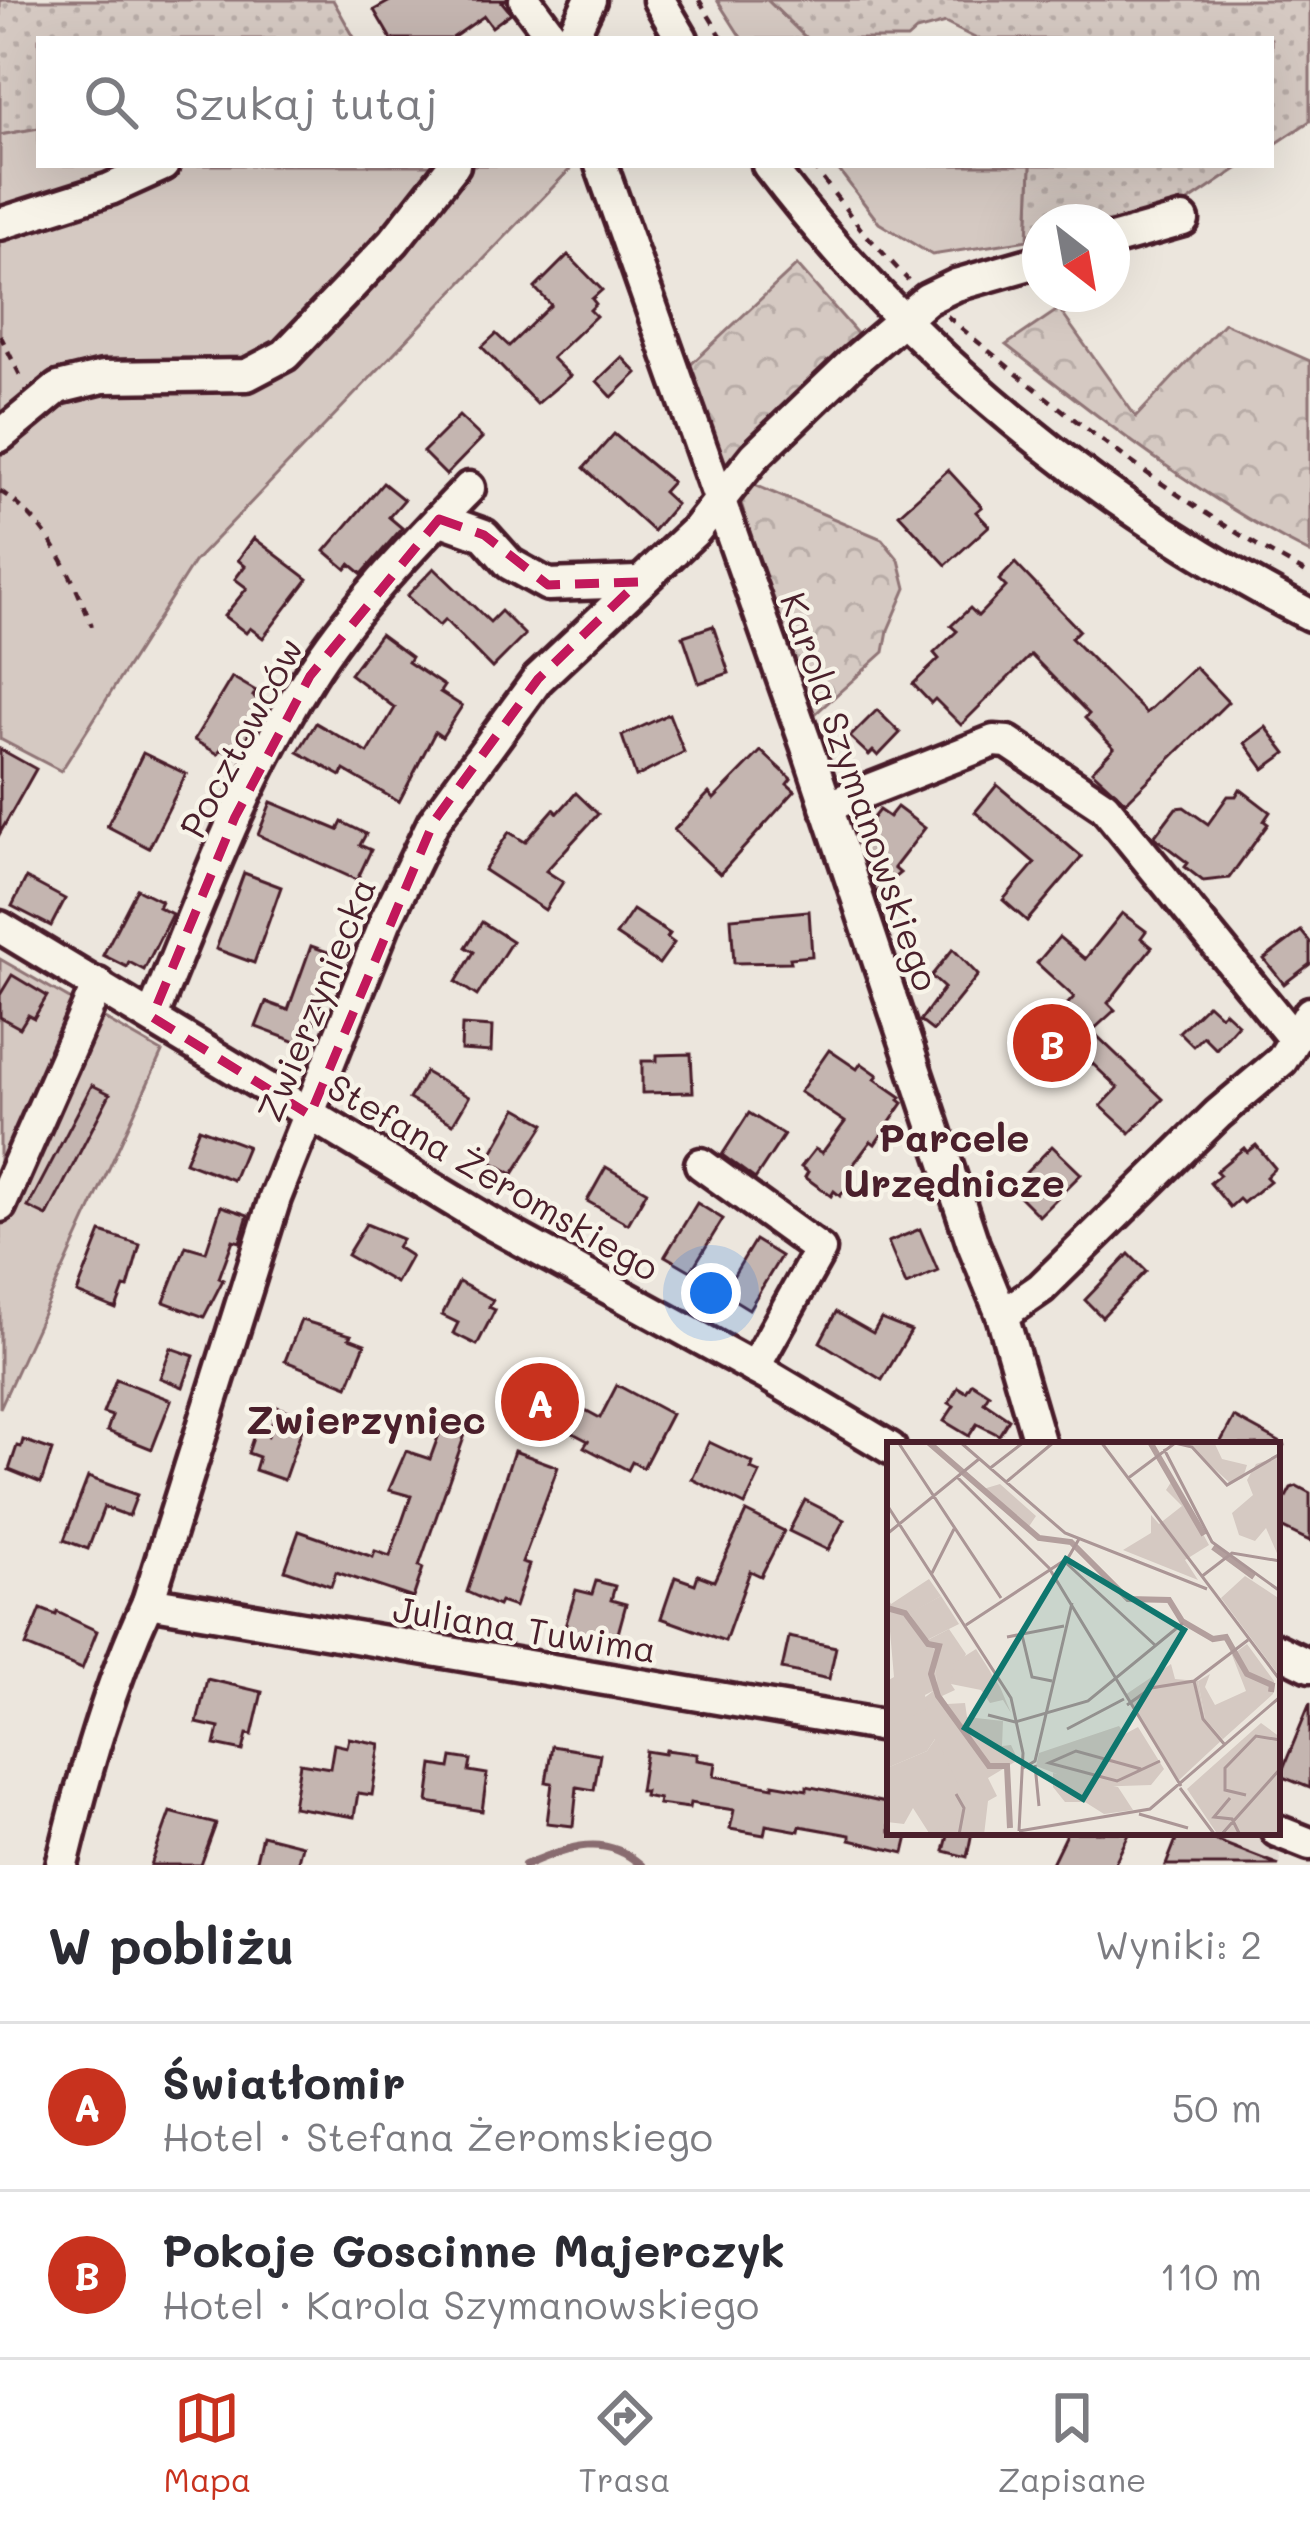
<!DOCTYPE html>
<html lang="pl">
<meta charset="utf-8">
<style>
:root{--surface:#fff;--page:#f7f7f7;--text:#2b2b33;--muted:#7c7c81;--line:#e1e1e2;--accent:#c8321e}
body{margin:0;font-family:Mali,sans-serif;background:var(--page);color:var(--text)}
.compass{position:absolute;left:1022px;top:204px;width:108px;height:108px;border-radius:50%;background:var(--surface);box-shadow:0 12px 48px #0002;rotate:149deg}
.you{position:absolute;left:711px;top:1293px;width:42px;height:42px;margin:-30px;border:9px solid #fff;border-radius:50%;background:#1a73e8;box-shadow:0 0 0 18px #1a73e833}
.badge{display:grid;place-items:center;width:78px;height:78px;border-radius:50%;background:var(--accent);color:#fff;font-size:39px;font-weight:700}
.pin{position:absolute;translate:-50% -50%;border:6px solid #fff;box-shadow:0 3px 12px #0006}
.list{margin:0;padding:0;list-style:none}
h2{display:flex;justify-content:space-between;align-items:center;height:156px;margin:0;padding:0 48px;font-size:51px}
h2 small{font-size:39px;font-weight:400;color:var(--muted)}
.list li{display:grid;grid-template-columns:78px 1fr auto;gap:36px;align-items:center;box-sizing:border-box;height:168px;padding:0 48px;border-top:3px solid var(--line)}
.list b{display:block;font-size:45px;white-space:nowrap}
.list p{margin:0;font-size:39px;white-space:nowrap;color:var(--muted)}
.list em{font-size:39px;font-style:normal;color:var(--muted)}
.icon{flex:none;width:66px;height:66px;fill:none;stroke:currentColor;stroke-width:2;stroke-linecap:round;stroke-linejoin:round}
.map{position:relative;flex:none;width:1310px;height:1865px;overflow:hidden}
.search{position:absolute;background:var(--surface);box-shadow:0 12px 48px #0002;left:36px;right:36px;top:36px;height:132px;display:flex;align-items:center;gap:30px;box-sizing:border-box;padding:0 42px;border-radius:0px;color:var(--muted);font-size:45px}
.sheet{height:492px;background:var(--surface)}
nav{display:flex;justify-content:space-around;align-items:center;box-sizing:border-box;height:168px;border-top:3px solid var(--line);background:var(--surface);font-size:33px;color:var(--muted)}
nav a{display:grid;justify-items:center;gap:6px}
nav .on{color:var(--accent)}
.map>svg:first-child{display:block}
.built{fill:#e0d7d0}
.grass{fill:url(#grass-dots);stroke:#907476;stroke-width:3}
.forest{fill:url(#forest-crowns);stroke:#907476;stroke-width:3}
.green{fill:#d5c9c2;stroke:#907476;stroke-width:3}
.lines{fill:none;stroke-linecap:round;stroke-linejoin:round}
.stream{stroke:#896c6f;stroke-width:8}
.building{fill:#c4b5b0;stroke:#4a1f2b;stroke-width:3}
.minor-casing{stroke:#4a1f2b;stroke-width:39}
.path{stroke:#4a1f2b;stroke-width:4.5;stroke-dasharray:9 9;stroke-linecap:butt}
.minor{stroke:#f7f3e8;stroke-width:30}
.marked{fill:none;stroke:#c2185b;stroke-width:9;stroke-dasharray:24 15;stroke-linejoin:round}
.labels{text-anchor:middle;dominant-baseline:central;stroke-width:9;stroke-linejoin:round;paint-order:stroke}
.street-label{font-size:36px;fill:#4a1f2b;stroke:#f7f3e8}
.neighbourhood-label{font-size:39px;font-weight:bold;fill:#4a1f2b;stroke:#f7f3e8}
.inset-river{fill:none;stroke:#b39f9d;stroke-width:6}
.inset-road{fill:none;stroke:#ab9696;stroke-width:3}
.view{fill:#0f766e;fill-opacity:0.15;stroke:#0f766e;stroke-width:6}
.inset-edge{fill:none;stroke:#4a1f2b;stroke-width:6}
</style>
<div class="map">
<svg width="1310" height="1865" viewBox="0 0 1310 1865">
<defs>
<pattern id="grass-dots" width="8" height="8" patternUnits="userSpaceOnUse" patternTransform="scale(3)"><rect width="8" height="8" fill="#d5c9c2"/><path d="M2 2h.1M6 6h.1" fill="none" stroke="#b8aca7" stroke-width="1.8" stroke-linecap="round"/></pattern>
<pattern id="forest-crowns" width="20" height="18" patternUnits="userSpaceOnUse" patternTransform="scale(3)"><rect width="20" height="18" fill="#d5c9c2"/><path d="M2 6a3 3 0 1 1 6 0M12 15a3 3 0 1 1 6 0" fill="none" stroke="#b8aca7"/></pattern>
</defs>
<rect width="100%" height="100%" fill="#ece6dd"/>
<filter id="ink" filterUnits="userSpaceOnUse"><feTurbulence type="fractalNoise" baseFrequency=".00833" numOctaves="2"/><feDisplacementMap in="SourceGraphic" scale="24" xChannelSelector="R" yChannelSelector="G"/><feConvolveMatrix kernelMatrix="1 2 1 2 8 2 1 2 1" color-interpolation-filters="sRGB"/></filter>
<g filter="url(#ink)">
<polygon class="built" points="1209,1832 1246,1832 1277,1843 1281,1865 1197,1865"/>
<g class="grass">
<polygon points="0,0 333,0 355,39 39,39 39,128 0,135"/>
<polygon points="767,0 1310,0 1310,121 1271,147 1271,39 977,39 945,23 916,31 907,39 807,39"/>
<polygon points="1031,165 1243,165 1182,206 1109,222 1040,222 1040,238 1028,240"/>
</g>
<g class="forest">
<polygon points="797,265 861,338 732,475 720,469 685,370"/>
<path d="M1059 309 1136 417 1224 323 1310 361V553C1199 497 1103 421 1006 345Z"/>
<polygon points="750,483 882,539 899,560 906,588 888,630 884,652 815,714 807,708 740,500"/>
</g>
<g class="green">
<polygon points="717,0 767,0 807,39 742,39"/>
<polygon points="39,128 39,165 574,165 194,562 61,771 0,739 0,135"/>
<polygon points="835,165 1031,165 1028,240 932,255 879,223"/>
<polygon points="0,959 162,1052 0,1408"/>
</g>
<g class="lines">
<path class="stream" d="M525 1865C567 1848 603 1831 641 1865"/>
</g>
<g class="building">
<polygon points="392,0 505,0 502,2 511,13 492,27 484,16 451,39 391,39 374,10"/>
<polygon points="568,255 602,290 592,299 596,304 590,310 596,316 552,358 570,376 537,404 482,347 496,334 509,346 551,305 535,288"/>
<polygon points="622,357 637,373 612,397 597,381"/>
<polygon points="459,416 482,438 446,475 423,452"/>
<polygon points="614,434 672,482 663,492 676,504 653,531 584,468"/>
<polygon points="948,470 982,507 976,512 989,526 946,565 899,514"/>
<polygon points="383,483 404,500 389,517 402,528 362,574 350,564 346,569 325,551"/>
<polygon points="254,538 308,579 263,638 250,628 246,633 224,616 247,588 235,579 245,566 238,560"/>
<polygon points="1015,563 1079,630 1071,638 1146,713 1195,667 1228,702 1126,802 1092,771 1114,748 1085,718 1089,714 1031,655 961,725 935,699 931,703 913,684 939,659 934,653 957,631 951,626 970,608 978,616 1006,587 999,580"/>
<polygon points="434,568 490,622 501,611 525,635 492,668 445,620 439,626 407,596"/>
<polygon points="713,626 729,673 699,683 683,636"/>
<polygon points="380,634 411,657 408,662 444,686 440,692 462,706 442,737 435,732 399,802 344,770 341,776 298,752 316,723 368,753 395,708 350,674"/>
<polygon points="232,677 256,691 253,696 266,704 235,757 221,749 218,754 194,740"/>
<polygon points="877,710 900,733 878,756 873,751 869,755 850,737"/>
<polygon points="669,714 684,752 636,777 622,736"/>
<polygon points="1266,727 1286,753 1264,769 1245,743"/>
<polygon points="0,749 36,769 0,833"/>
<polygon points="761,751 791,779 787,784 795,791 720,874 674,830 709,793 714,799"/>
<polygon points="143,753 186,774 149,848 107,826"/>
<polygon points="997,785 1082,857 1027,921 1003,900 1035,863 975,812"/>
<polygon points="1240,789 1270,812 1264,821 1268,824 1229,878 1203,881 1185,867 1188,863 1154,837 1176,808 1184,807 1208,824 1228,796 1236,796"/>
<polygon points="576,793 598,814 546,871 563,882 545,910 484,870 509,832 525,842 554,809 558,813"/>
<polygon points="271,802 338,830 342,822 366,834 360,845 371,850 357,880 258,835"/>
<polygon points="897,807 925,828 894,868 900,873 876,893 856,832 865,828 879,810 889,817"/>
<polygon points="244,873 281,887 254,963 216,949"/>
<polygon points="26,878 65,899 51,926 12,906"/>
<polygon points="137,889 161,901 158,907 172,914 144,970 129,962 127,967 103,955"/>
<polygon points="633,910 670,934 667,938 674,943 659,964 616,935"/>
<polygon points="809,911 812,956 790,958 791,962 734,963 731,918"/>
<polygon points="1122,913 1146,931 1141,938 1152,947 1108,1003 1115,1010 1092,1031 1163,1099 1130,1133 1101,1106 1118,1088 1074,1046 1053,1068 1029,1046 1074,997 1037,963 1059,937 1085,959"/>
<polygon points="482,922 512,941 477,996 456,982 474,952 466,947"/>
<polygon points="1301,931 1310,942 1310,964 1284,984 1264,959"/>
<polygon points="311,946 336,955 307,1046 256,1027 266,1002 288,1010"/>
<polygon points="953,949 978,975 933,1031 920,1021 944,988 931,976"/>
<polygon points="12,975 47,996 34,1018 28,1015 20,1028 0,1017 0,995"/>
<polygon points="1208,1004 1220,1015 1224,1011 1238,1024 1216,1049 1203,1036 1193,1046 1179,1032"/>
<polygon points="462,1025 492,1027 491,1052 461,1050"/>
<polygon points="829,1050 857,1069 861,1063 878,1075 875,1079 901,1097 899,1100 903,1103 875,1144 871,1141 847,1173 854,1178 840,1196 834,1191 831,1196 805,1177 808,1172 801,1167 815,1149 822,1153 845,1122 800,1092"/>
<polygon points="691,1054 693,1092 642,1093 642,1061 657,1061 657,1055"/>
<polygon points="425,1072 469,1097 453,1124 409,1099"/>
<polygon points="92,1085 110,1094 47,1216 28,1207"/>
<polygon points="517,1108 545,1124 513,1174 488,1160"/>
<polygon points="749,1113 784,1135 755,1179 722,1155"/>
<polygon points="199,1128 247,1146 233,1180 185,1162"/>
<polygon points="1256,1145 1275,1168 1266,1177 1270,1181 1243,1203 1239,1199 1230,1207 1210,1183 1220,1175 1216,1171 1244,1148 1247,1152"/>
<polygon points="1052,1146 1081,1174 1039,1216 1011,1188"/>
<polygon points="606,1167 647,1191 628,1224 587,1201"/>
<polygon points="697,1203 723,1219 691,1271 665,1256"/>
<polygon points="221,1206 248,1215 240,1242 233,1240 219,1278 223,1280 204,1317 164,1302 186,1246 206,1252"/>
<polygon points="366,1224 402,1239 397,1247 411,1256 396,1283 347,1255"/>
<polygon points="920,1229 938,1271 906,1285 888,1242"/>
<polygon points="101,1232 140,1245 128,1288 124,1287 116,1309 77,1293"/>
<polygon points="755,1240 781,1256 749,1309 723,1293"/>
<polygon points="1129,1254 1146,1271 1102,1317 1085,1300"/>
<polygon points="459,1282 493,1300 489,1307 495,1310 477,1345 453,1333 458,1323 442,1315"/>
<polygon points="836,1312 873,1333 881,1319 911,1331 882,1380 820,1342"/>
<polygon points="301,1320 351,1335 349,1338 365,1344 348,1386 285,1361"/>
<polygon points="171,1348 194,1356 183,1387 160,1378"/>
<polygon points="528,1366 571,1389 565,1399 600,1418 617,1385 671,1414 643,1468 632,1462 628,1470 584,1447 588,1441 510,1400 515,1393 508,1389 518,1371 524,1374"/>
<polygon points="116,1379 171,1400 152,1449 107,1431 112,1416 103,1413"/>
<polygon points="972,1383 989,1394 984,1402 1009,1419 999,1435 977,1424 969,1436 944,1421 954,1406 949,1403 958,1387 966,1392"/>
<polygon points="277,1407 306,1417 284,1480 255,1470 259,1457 248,1453 255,1432 268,1436"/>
<polygon points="1234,1417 1285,1445 1219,1445"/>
<polygon points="445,1418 468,1426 419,1566 423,1568 413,1598 336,1572 331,1586 285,1570 299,1531 373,1557 375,1551 390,1556 411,1496 389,1490 406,1451 430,1459"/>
<polygon points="23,1440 52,1450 41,1483 9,1470 17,1446 21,1447"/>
<polygon points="709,1442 753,1463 751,1469 760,1473 745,1505 692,1479"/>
<polygon points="514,1451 558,1467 522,1563 529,1565 515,1607 500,1602 498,1606 467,1592"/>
<polygon points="88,1477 137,1495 129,1516 104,1507 88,1549 64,1540"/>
<polygon points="1297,1486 1310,1493 1310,1541 1277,1525 1277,1514 1291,1488"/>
<polygon points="805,1500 844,1520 828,1550 789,1531"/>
<polygon points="746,1512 784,1531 761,1576 750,1571 725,1641 661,1618 675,1577 695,1584 698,1575 714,1581"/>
<polygon points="596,1581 615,1586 611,1600 626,1604 617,1637 601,1632 599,1640 564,1630 576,1590 592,1594"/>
<polygon points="41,1609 56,1615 57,1612 97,1631 82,1669 26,1646"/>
<polygon points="789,1637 836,1647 829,1679 782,1669"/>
<polygon points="207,1679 262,1692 252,1735 247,1734 243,1751 215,1745 219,1728 197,1723"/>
<polygon points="1310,1703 1310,1788 1280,1776"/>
<polygon points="349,1738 380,1744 372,1795 358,1793 354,1817 293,1807 300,1763 330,1768 334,1744 347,1747"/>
<polygon points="552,1746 600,1754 594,1790 577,1787 573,1826 547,1823 552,1783 546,1782"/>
<polygon points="666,1750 697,1754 697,1760 716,1763 714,1776 773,1787 773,1784 807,1790 807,1786 890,1804 890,1832 909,1832 904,1853 850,1840 850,1835 800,1826 799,1831 766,1825 764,1835 730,1829 734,1810 690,1803 689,1808 658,1804 659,1799 644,1796 645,1791 640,1791 646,1751 665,1754"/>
<polygon points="452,1757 471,1760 469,1771 487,1774 482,1811 428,1802 433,1765 450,1768"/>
<polygon points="170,1812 216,1824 201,1865 151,1865"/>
<polygon points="949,1832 972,1832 967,1857 944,1851"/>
<polygon points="1067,1832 1130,1832 1114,1865 1051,1865"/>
<polygon points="1179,1832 1194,1832 1279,1865 1166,1865"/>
<polygon points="262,1835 302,1845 297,1865 255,1865"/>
</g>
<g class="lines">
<defs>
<g id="minor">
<polyline points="525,0 554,39"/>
<polyline points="659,0 682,39"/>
<polyline points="571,39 590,0"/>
<polyline points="601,165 806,744 973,1244 1002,1315 1040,1445"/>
<path d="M768 165C912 354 1099 507 1310 615"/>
<polyline points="0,224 110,189 163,165"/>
<polyline points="1112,240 1183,220"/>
<polyline points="0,436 58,388 103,377 247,375 285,355 394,241 454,165"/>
<polyline points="439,519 484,535 510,564 548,585 638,582"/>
<polyline points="826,807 994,741 1008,742 1104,806 1294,1039"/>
<polyline points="0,927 490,1223 769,1376 890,1448"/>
<path d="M152 1017C199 903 243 782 309 677 352 608 413 546 469 488"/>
<polyline points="701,1164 820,1250 754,1368"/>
<polyline points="0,1206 98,984"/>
<polyline points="1002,1315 1041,1288 1218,1114 1282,1060 1310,1013"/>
<polyline points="148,1602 890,1727"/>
<polyline points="1277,1650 1310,1666"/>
<polyline points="1277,1831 1310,1844"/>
<path d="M62 1865C84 1775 109 1686 148 1602L275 1198 385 922 434 821 538 679 696 530 755 456 854 361 927 299 956 285 1040 261"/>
</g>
</defs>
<use href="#minor" class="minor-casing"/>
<g class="path">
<polyline points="699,0 723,39"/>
<polyline points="812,165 861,229 908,280"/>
<path d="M947 316C1062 413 1178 504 1310 575"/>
<polyline points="0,335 22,379"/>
<path d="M0 491C50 524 70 572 92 626"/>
</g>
<use href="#minor" class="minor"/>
</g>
</g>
<path class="marked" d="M439 519 484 535 548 585 638 582 538 679 434 821 310 1115 152 1017 235 817 310 676Z"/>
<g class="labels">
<g class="street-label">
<text transform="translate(240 737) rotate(-62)">Pocztowców</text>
<text transform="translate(861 791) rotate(71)">Karola Szymanowskiego</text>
<text transform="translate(315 999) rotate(-68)">Zwierzyniecka</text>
<text transform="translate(494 1176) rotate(30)">Stefana Żeromskiego</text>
<text transform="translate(525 1628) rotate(9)">Juliana Tuwima</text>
</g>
<g class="neighbourhood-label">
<text x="954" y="1136">Parcele<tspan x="954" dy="45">Urzędnicze</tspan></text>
<text x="366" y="1418">Zwierzyniec</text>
</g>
</g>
<g transform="translate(887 1442)">
<rect width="393" height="393" fill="#ece6dd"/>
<path d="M393 14V118L379 86 368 99 352 93 345 71 366 53 360 38 369 22ZM62 187 79 212 64 242 68 248 55 254 60 262 78 261 80 275 116 279 115 304 124 303 131 318 101 336 110 354 101 359 97 393H36L66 377 72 346 48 297 40 309 0 326V285L50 246 47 206 37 200ZM166 331 231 345 246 368 217 372 198 360H178L166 345Z" fill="#d5c9c2"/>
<path d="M298 0H327L335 17 360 23 356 36 343 41ZM286 37 322 103 298 118 311 138 236 108 264 91V73L272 82 295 64 279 48ZM113 42 149 74 141 86 93 48ZM358 134 393 157V235L334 156ZM42 137 54 154 22 172 47 207 50 247 38 253 41 267 0 285V239L7 235 0 155 4 162ZM360 202 387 239 386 252 336 297 318 277 311 239 323 232 318 245 328 263 359 249 345 213ZM89 207 113 245 124 271 116 258 103 261 94 248 64 242 67 221ZM49 296 80 361 67 379 42 391 26 366 17 382 0 380V326L40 309Z" fill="#d5c9c2"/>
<path d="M54 154 72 182 40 198 22 171ZM284 222 288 237 311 239 318 277 336 297 292 338 238 253ZM374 281 393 295V393H331L300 347ZM232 284 238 292 251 285 277 327 264 343 204 345 149 324 152 311Z" fill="#d5c9c2"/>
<path class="inset-river" d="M41 0 152 96 184 100 241 157 282 158 295 179 326 197 339 195 360 232 385 243 384 250M263 0 317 93M326 105 367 135M0 166 18 171 41 202 52 204 44 232 51 254 102 324H120L123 386"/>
<path class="inset-road" d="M11 0 114 156M73 0 178 91 320 147M214 0 393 238M277 7 325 100 393 149M102 27 137 0M70 35 162 126 294 344M240 37 288 1 305 5 340 43 393 12M118 41 167 0M0 63 124 256 136 311 132 389M0 92 92 17M177 119 269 204M45 131 67 87M314 135 345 111 393 119M79 183 181 116 192 97M135 193 145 235 165 239M120 195 177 184M307 239 316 277 338 303M240 263 264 246 307 239 361 198M101 273 128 280 201 259 296 181M180 287 237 257M148 323 152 364M136 326 148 319 185 161M254 327 189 309 162 321 230 339 273 319M293 346 328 393M69 352 77 366 72 393M359 353 338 348V326L369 294 393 298M343 356 327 375 345 377 353 393M252 372 301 386M132 389 263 367 393 255M334 393 393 327"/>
<path class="view" d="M179 117 297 188 196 357 78 286Z"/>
<rect width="393" height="393" class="inset-edge"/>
</g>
</svg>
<svg class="compass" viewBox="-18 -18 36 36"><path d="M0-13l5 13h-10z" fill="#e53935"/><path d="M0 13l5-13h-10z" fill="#7c7c81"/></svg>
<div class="you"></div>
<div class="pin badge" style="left:540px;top:1402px">A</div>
<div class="pin badge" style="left:1052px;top:1043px">B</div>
<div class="search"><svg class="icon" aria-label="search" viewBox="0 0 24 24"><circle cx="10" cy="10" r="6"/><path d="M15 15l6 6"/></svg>Szukaj tutaj</div>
</div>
<section class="sheet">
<h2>W pobliżu<small>Wyniki: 2</small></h2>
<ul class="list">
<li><span class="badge">A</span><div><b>Światłomir</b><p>Hotel · Stefana Żeromskiego</p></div><em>50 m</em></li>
<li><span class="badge">B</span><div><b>Pokoje Goscinne Majerczyk</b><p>Hotel · Karola Szymanowskiego</p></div><em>110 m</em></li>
</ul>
</section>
<nav>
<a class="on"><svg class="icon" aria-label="map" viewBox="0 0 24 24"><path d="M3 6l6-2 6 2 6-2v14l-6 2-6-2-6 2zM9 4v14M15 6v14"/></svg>Mapa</a>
<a><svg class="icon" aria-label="directions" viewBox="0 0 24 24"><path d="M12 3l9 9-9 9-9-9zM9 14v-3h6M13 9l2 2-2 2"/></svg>Trasa</a>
<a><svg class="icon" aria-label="saved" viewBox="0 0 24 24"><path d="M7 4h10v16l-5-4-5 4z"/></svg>Zapisane</a>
</nav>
